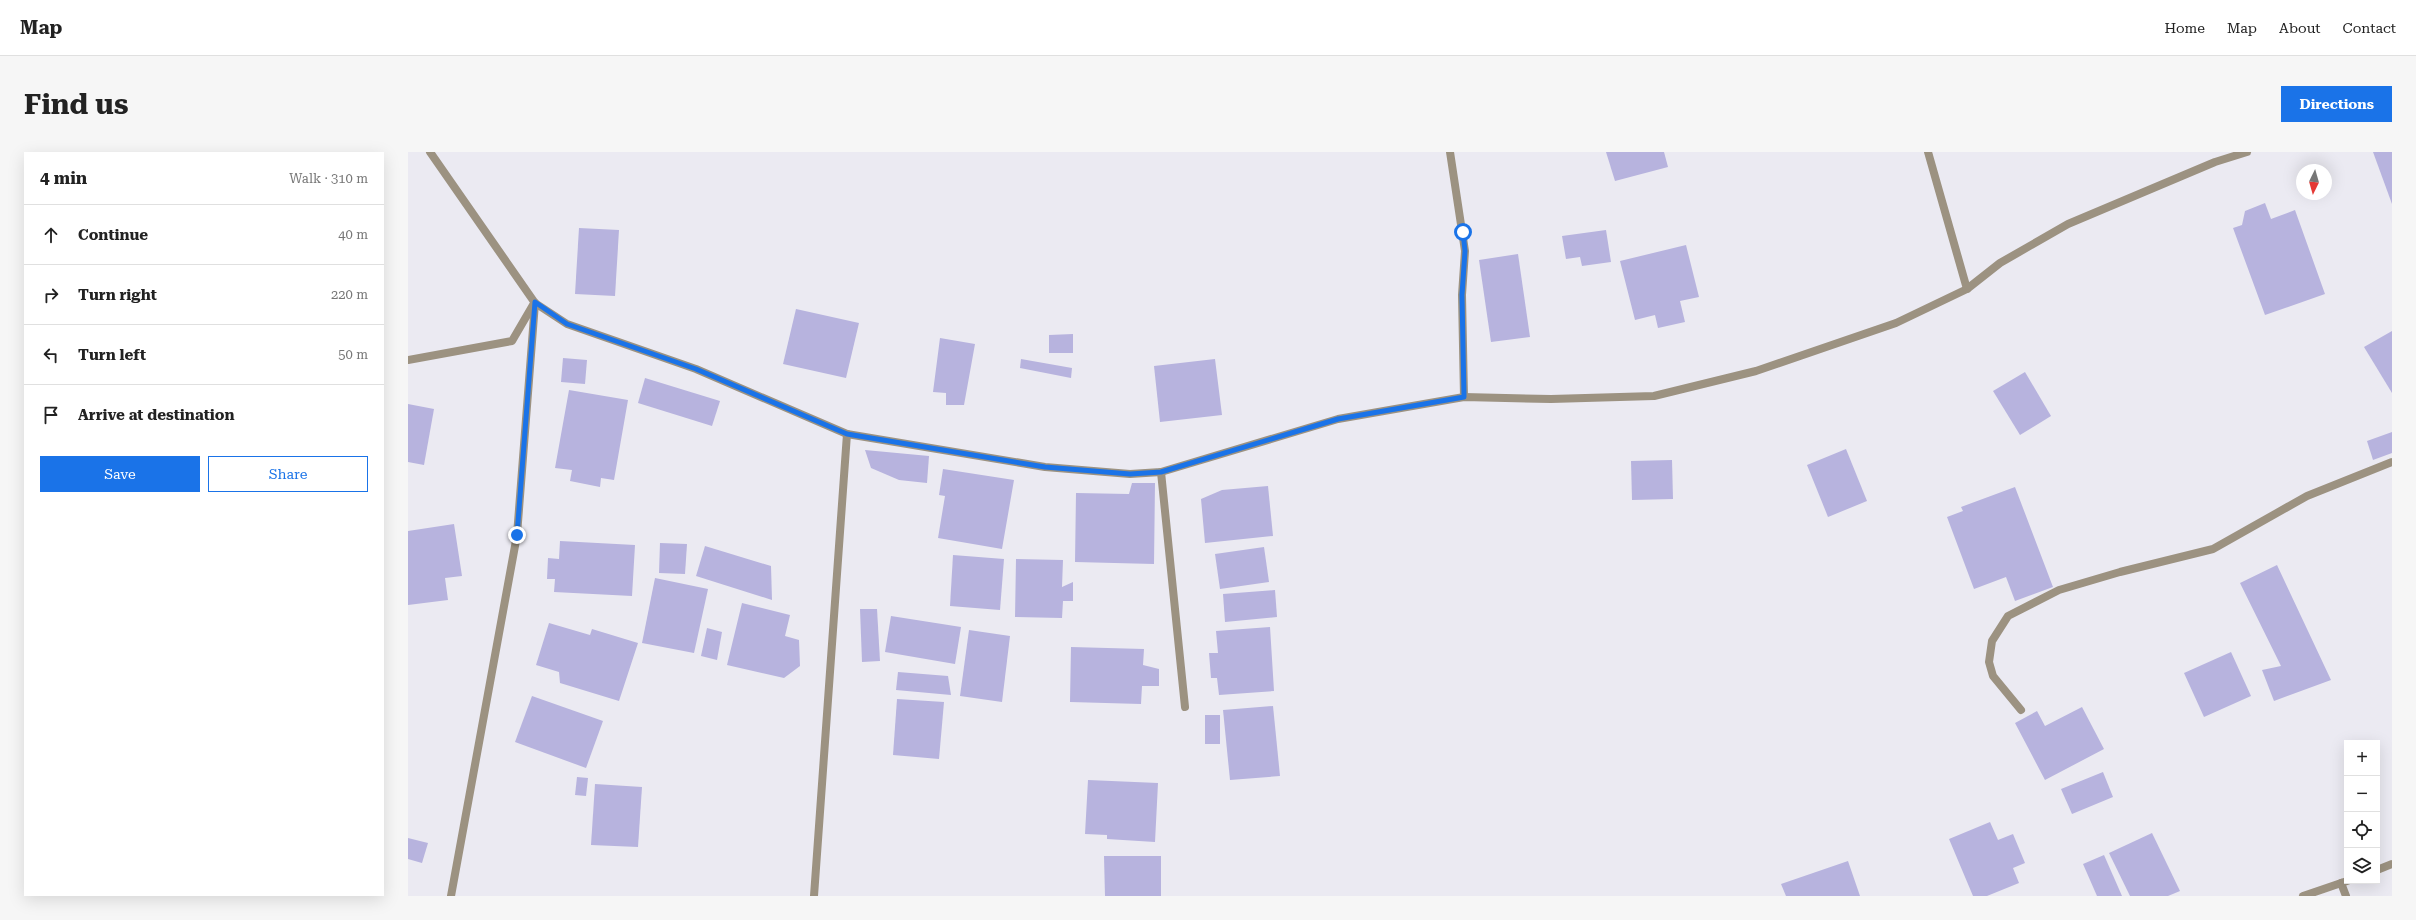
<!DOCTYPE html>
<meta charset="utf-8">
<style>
:root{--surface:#fff;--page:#f6f6f6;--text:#222;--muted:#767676;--line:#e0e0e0;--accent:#1a73e8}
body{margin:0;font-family:"Roboto Serif",serif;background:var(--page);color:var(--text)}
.controls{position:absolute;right:12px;bottom:12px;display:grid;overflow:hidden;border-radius:0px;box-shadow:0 4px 16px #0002}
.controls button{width:36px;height:36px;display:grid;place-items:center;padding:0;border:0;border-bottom:1px solid var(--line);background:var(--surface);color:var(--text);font:20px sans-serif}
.compass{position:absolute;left:1888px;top:12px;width:36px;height:36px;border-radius:50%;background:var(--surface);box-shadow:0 4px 16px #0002;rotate:185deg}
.stop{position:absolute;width:12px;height:12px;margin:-9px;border:3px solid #1a73e8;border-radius:50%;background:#fff}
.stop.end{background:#1a73e8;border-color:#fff;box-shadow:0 1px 4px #0008}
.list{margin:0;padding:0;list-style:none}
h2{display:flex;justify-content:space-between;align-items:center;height:52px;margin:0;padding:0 16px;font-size:17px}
h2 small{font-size:13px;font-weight:400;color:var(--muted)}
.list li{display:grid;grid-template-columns:26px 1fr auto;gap:12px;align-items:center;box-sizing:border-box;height:60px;padding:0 16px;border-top:1px solid var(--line)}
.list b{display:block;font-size:15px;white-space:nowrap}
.list em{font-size:13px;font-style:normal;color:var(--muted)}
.actions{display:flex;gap:8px;padding:12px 16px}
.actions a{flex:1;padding:9px 0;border:1px solid var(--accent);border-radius:0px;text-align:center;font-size:14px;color:var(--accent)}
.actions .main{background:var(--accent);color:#fff}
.icon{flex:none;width:22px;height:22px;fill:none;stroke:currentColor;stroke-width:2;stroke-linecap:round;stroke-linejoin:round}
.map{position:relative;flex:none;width:1984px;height:744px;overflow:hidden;border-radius:0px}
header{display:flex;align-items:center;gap:24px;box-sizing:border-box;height:56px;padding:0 20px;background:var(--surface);border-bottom:1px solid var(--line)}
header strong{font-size:19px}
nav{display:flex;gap:22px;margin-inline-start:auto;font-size:14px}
.intro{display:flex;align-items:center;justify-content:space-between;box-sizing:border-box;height:96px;padding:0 24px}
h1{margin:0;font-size:28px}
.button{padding:10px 18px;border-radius:0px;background:var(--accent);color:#fff;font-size:14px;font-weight:700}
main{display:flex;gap:24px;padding:0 24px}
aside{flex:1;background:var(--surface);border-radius:0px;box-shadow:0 4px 16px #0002}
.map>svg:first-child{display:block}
.building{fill:#b7b3de}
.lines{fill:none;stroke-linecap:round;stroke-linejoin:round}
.minor{stroke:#9c9281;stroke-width:8}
.route{stroke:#1a73e8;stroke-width:5}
</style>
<header>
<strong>Map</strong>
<nav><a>Home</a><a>Map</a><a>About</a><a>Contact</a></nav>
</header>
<div class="intro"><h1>Find us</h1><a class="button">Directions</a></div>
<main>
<aside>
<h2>4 min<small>Walk · 310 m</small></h2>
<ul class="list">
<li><svg class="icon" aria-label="ahead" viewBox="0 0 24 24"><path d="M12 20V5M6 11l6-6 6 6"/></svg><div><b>Continue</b></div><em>40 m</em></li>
<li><svg class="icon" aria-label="right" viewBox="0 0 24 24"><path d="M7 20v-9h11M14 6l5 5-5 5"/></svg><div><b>Turn right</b></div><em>220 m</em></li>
<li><svg class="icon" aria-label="left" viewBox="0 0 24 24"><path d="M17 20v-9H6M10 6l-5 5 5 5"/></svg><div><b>Turn left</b></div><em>50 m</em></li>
<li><svg class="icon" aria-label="arrive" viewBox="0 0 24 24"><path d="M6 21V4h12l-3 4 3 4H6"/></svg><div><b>Arrive at destination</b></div></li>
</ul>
<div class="actions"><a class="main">Save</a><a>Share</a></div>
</aside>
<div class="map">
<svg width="1984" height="744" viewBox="0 0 1984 744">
<rect width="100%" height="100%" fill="#ebeaf2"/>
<g class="building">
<polygon points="1198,0 1256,0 1260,15 1207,29"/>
<polygon points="1965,0 1984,0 1984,52"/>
<polygon points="1857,51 1863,67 1887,58 1917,142 1857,163 1825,76 1834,73 1837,59"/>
<polygon points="171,76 211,78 207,144 167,142"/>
<polygon points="1198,78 1203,110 1174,114 1172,105 1158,107 1154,84"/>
<polygon points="1278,93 1291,145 1272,149 1277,170 1250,176 1247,163 1227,168 1212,109"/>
<polygon points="1110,102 1122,185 1083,190 1071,108"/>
<polygon points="388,157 451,171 438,226 375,212"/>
<polygon points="1984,179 1984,241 1956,195"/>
<polygon points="665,182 665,201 641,201 641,183"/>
<polygon points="532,186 567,192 556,253 538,253 538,241 525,240"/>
<polygon points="155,206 179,208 177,232 153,230"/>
<polygon points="613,207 664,216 663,226 612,216"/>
<polygon points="807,207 814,263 752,270 746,214"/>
<polygon points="1617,220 1643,264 1612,283 1585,239"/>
<polygon points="237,226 312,249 304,274 230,251"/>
<polygon points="161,238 220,248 206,328 193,326 192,335 162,329 164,318 147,316"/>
<polygon points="0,252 26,257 16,313 0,310"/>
<polygon points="1984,280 1984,301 1965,308 1959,289"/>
<polygon points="1438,297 1459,349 1420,365 1399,313"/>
<polygon points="457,298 521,304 519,331 491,328 463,316"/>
<polygon points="1264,308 1265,347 1224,348 1223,309"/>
<polygon points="535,317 606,328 594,397 530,386 537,344 531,343"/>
<polygon points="724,331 747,331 746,412 667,410 668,341 721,342"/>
<polygon points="860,334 865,384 797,391 793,347 814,338"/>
<polygon points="1607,335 1645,435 1607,449 1598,425 1566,437 1539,365 1555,359 1553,355"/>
<polygon points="46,372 54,424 37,426 40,448 0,453 0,379"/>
<polygon points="152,389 227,393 224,444 146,440 147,427 139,427 140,406 151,407"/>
<polygon points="252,391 279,392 277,422 251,421"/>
<polygon points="297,394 363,414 364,448 288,424"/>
<polygon points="856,395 861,430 812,437 807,402"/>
<polygon points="545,403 596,407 592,458 542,454"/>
<polygon points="608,407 655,408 654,435 665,430 665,449 655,449 654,466 607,465"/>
<polygon points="1869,413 1923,528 1866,549 1854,518 1873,514 1832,431"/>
<polygon points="247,426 300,437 286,501 234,491"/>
<polygon points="867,438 869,465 817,470 815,442"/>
<polygon points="334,451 382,463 377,484 391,488 392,514 376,526 319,513"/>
<polygon points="452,457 469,457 472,509 454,510"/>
<polygon points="483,464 553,475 547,512 477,500"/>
<polygon points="141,471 182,483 184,477 230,491 211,549 152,531 151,520 128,513"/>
<polygon points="862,475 866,539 811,543 809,526 803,526 801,501 810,501 808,479"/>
<polygon points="299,476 314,480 309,508 293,504"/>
<polygon points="561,478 602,484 594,550 552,544"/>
<polygon points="663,495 736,497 735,513 751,517 751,534 734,534 733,552 662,550"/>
<polygon points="1823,500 1843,544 1796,565 1776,521"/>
<polygon points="490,520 540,524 543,543 488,538"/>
<polygon points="124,544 195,569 178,616 107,590"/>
<polygon points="489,547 536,550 531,607 485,603"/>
<polygon points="865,554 872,624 822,628 815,558"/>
<polygon points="1674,555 1696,597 1637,628 1607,571 1629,559 1637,574"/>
<rect x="797" y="563" width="15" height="29"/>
<polygon points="1695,620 1705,645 1664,662 1653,637"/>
<polygon points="169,625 180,626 178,644 167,643"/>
<polygon points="680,628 750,631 747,690 699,687 699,683 677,682"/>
<polygon points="187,632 234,635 230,695 183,693"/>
<polygon points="1582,670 1590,688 1605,682 1617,711 1605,716 1611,731 1579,744 1565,744 1541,687"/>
<polygon points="1744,681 1772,739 1760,744 1722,744 1701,701"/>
<polygon points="0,686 20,691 14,711 0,707"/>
<polygon points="1696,703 1714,744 1689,744 1675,712"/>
<polygon points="696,704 753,704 753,744 697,744"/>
<polygon points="1440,709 1452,744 1378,744 1373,732"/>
</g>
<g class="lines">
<g class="minor">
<polyline points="22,0 127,151 159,172 288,217 439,282 637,315 722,322 753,320 930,267 1056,245 1143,247 1246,244 1348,219 1488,171 1559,137 1592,111 1660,72 1807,10 1839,0"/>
<polyline points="1042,0 1057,99 1054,143 1056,245"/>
<polyline points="1520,0 1559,137"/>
<polyline points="0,208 104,189 125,153"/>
<polyline points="753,320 777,555"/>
<polyline points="1613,558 1585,524 1581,510 1584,489 1600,464 1651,438 1712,420 1805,397 1899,344 1984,310"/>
<polyline points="1969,718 1984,712"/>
<polyline points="1933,731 1938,744"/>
<polyline points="43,744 109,383 127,151"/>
<polyline points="406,744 439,282"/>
<polyline points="1895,744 1939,729"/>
</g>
</g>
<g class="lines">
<polyline class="route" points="109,383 127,150 159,172 288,217 439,282 637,315 722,322 753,320 930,267 1056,245 1054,143 1057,99 1055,80"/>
</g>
</svg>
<div class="controls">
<button>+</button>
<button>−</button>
<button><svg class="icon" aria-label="locate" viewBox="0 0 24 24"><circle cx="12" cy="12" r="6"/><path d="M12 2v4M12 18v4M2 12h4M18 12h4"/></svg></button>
<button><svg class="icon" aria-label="layers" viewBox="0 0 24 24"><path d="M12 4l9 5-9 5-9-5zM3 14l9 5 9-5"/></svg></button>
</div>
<svg class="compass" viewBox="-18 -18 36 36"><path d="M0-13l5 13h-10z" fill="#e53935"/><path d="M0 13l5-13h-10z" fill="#767676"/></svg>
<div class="stop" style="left:1055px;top:80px"></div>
<div class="stop end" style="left:109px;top:383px"></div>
</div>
</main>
